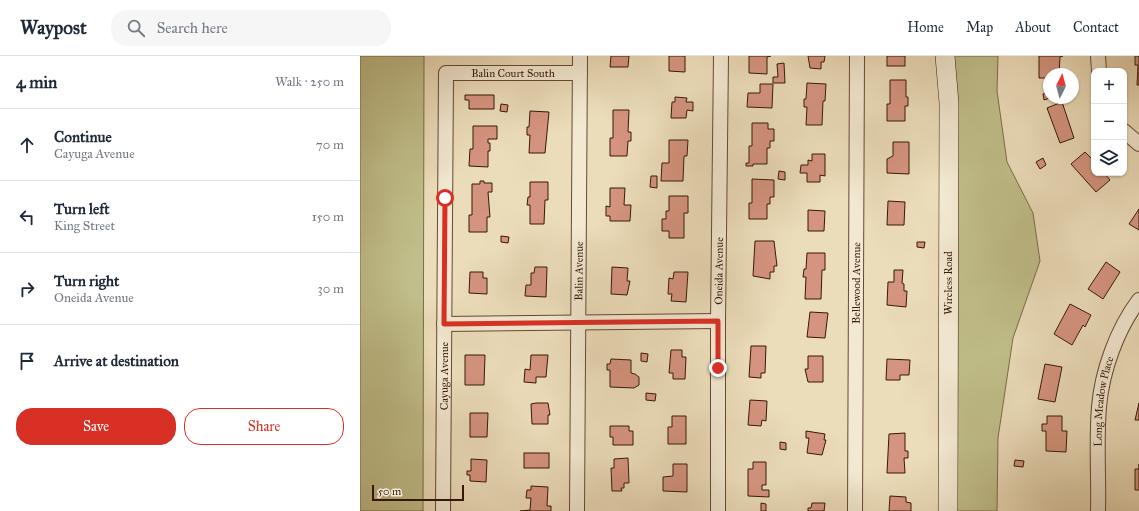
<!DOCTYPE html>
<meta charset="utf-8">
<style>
:root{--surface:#fff;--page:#f6f6f7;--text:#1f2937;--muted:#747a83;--line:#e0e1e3;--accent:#d93025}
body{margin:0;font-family:"IM FELL Great Primer",serif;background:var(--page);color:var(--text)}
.controls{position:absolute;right:12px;top:12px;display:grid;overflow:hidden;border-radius:8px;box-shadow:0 1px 3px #0004}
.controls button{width:36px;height:36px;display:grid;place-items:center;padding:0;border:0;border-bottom:1px solid var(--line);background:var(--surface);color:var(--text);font:20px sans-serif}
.compass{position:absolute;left:683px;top:12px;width:36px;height:36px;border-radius:50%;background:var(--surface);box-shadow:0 1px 3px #0004;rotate:6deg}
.scale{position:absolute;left:12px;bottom:10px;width:92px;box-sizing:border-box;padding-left:4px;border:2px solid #371807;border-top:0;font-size:11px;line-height:14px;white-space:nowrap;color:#371807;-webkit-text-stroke:3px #f3e9d2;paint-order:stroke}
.stop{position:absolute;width:12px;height:12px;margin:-9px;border:3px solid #d93025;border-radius:50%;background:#fff}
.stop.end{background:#d93025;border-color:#fff;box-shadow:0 1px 4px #0008}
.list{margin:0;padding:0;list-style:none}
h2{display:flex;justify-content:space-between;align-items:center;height:52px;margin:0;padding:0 16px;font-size:17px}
h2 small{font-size:13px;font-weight:400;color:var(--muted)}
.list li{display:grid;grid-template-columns:26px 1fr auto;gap:12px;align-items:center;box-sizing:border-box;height:72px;padding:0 16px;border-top:1px solid var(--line)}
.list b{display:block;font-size:15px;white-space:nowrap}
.list p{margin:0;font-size:13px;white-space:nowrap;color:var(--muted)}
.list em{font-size:13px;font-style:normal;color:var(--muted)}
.actions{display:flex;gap:8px;padding:12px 16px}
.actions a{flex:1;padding:9px 0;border:1px solid var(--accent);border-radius:16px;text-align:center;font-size:14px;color:var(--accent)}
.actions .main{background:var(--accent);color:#fff}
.icon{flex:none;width:22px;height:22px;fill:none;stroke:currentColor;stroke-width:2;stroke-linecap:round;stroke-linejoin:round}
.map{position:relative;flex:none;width:779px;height:455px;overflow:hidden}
header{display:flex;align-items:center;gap:24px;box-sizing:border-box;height:56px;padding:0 20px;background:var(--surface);border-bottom:1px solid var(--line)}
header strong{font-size:19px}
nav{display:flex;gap:22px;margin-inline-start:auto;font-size:14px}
.search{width:280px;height:36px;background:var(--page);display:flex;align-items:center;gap:10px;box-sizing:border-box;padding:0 14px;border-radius:16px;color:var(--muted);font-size:15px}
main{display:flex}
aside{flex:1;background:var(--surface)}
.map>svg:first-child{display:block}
.green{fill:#c0be8a;stroke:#7c6b48}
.building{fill:#d5947f;stroke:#371807}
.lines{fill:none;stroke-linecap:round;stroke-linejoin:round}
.minor-casing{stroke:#644934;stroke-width:16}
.secondary-casing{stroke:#371807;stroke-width:20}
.minor{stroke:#f3e9d2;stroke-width:14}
.secondary{stroke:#f3e9d2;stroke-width:19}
.route{stroke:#d93025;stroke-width:5}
.labels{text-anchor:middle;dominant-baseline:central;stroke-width:3;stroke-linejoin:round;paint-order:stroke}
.street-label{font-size:11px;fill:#371807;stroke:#f3e9d2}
</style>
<header>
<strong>Waypost</strong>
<div class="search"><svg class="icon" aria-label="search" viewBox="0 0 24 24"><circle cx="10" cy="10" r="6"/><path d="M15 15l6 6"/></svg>Search here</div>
<nav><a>Home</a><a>Map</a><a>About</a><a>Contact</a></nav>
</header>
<main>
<aside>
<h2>4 min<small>Walk · 250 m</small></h2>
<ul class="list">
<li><svg class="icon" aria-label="ahead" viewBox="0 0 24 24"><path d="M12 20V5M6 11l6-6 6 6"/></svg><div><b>Continue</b><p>Cayuga Avenue</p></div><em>70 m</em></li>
<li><svg class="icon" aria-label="left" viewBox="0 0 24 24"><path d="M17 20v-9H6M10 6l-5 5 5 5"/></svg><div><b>Turn left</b><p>King Street</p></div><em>150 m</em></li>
<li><svg class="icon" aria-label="right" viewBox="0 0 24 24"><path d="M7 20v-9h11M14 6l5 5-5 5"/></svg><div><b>Turn right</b><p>Oneida Avenue</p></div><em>30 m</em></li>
<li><svg class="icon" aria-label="arrive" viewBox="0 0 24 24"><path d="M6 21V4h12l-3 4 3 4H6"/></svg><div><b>Arrive at destination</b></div></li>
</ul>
<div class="actions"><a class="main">Save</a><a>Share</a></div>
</aside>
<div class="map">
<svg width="779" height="455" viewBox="0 0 779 455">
<rect width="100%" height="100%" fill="#ecddba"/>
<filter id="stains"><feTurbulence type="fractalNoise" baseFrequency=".005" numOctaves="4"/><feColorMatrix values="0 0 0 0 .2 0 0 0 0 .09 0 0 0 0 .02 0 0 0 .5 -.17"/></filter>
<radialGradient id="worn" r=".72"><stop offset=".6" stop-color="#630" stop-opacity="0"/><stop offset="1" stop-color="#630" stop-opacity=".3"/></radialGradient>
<g class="green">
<polygon points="0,0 64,0 63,455 0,455"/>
<polygon points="591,0 638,0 637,35 647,106 673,157 680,205 653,282 638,382 637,455 591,455"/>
</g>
<g class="building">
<polygon points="251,0 269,0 268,11 250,11"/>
<polygon points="309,0 325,0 325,16 309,15"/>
<polygon points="389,0 411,0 407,1 407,18 389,17"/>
<polygon points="448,0 465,0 464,6 461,6 461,13 450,12"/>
<rect x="527" y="0" width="18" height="10"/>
<polygon points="679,0 703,0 700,1 699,18 689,18 689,22 679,22"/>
<polygon points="775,0 779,0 779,29 777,29 778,9 775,9"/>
<polygon points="424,7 425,27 413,27 413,21 418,21 417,8"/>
<polygon points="530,24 546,24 546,41 548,41 548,50 545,50 545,65 527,65 527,48 530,48"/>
<polygon points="447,27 466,28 465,45 463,45 462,69 446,69 447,51 444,51 444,43 446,43"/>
<polygon points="400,28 413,28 412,52 387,51 388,37 400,37"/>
<polygon points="689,36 690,42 684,44 683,38"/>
<polygon points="105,39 134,39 134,53 109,53 109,44 105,44"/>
<polygon points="315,41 327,42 326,46 333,46 333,55 327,54 326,62 311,62 312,46 315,46"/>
<polygon points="702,46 714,82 700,87 687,52"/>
<polygon points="141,48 148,49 147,56 140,55"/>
<polygon points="253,54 269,54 268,76 271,76 271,85 268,85 267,100 250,100 250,82 253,82"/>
<polygon points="170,55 189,56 185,97 169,97 170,79 167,79 167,71 169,71"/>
<polygon points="392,67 408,67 408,73 414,73 414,85 410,85 410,92 407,92 407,108 393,108 393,110 386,110 386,107 389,107 389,90 392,90"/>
<polygon points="113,70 137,70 137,83 128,83 128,87 130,87 130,95 128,95 128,111 109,110 110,93 113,93"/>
<polygon points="309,84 328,84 327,100 324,100 323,125 301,125 302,107 309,107"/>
<polygon points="533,86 549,86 549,118 527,117 527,103 533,100"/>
<polygon points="725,96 734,105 734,117 744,117 750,124 736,136 711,108"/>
<polygon points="452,98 465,98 465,120 460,119 460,126 447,126 447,117 440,117 441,109 448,109 448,104 452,105"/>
<polygon points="683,102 686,109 680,113 676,106"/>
<polygon points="419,115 425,116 425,124 418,123"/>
<polygon points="291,120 297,120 297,132 290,131"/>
<polygon points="392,123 414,124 414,141 410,141 410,148 407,148 407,163 389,163 389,147 392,147"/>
<polygon points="120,125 124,125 124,127 132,127 132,136 128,136 130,161 127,161 127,176 109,176 109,159 112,159 112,128 120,128"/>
<polygon points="170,126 188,126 188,144 185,144 184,168 170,168 170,149 167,149 168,141 170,141"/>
<polygon points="250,132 265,132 264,149 271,149 270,165 250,165 250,160 246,160 246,150 250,151"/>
<polygon points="309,140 328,140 328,157 324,157 324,182 309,182 309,175 302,175 302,163 306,163 306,155 309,155"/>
<polygon points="528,145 545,146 544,169 527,169"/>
<polygon points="779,153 779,174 769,168"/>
<polygon points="448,154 465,155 464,175 448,175"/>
<polygon points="141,180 149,181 148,187 141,186"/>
<polygon points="395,185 414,185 417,210 414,210 414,216 410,216 410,223 393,220"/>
<polygon points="557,186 565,186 564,192 557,191"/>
<polygon points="447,197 465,197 465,214 462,214 461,243 445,243 446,221 443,221 444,213 446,213"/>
<polygon points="746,206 760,216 743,243 728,233"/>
<polygon points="175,211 187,211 186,241 165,240 166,229 171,229 171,217 174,217"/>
<polygon points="252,211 268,212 267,225 270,225 267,239 251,238"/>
<polygon points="534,214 543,214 542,227 544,228 544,235 547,235 546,251 527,249 528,226 534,226"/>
<polygon points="110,216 123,216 123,222 127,222 127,238 109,237"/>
<polygon points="314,216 328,216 326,246 311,245 312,238 308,238 309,222 313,223"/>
<polygon points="710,248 731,259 725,271 723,269 712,289 694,278"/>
<polygon points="450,256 468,257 465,282 447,281"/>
<polygon points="391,290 406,290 405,317 401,317 401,322 389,321"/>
<polygon points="311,294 322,294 322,301 326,301 325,323 313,323 313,317 309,317"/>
<polygon points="281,297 288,298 287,306 281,305"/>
<polygon points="105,299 125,299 124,329 105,329"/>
<polygon points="171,299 188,299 186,321 176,321 176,327 164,326 165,313 170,314"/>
<polygon points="448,300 463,300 463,326 448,326 445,313 448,313"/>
<polygon points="251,303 271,304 271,317 275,318 279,321 279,329 274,332 250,331 250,314 247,314 247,308 250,308"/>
<polygon points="527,303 550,304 549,319 540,319 540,324 526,324"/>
<polygon points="685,308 702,311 695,346 678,343"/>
<polygon points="286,337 296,338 295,345 286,344"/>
<polygon points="390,344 407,345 406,365 402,364 401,370 388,369"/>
<polygon points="176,347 188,347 190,359 188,359 188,368 172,368 171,348"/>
<polygon points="779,347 779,364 775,364"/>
<polygon points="110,357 128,357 127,381 110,381"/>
<polygon points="312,360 326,360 326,388 308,388 308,371 312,371"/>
<polygon points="687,360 702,360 702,375 707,375 706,396 686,395 686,375 682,375 682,368 687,368"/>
<polygon points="250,370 269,370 269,375 273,375 273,389 253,389 253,381 250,381"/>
<polygon points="446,375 465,378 464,384 466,384 462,399 447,397 449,382 446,382"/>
<polygon points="545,377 545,395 548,395 548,402 544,402 545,417 527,417 529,378"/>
<polygon points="420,386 426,387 426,394 420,393"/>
<rect x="164" y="397" width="25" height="15"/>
<polygon points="268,402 269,427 264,427 264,432 261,432 262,435 252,435 251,412 254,412 254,403"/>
<polygon points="111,403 127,404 126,426 110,425 110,419 107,419 107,415 111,415"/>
<polygon points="655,404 664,405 663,411 654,410"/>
<polygon points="393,406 406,406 406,429 402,429 402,434 409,434 409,441 388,440 388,413 393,413"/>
<polygon points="313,408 327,408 327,436 303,435 303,421 313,420"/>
<polygon points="779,408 779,434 775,434 775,413 779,413"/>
<polygon points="171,430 188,431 187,450 191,450 191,455 160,455 170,454 171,442 166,442 167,434 171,434"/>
<polygon points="530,440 546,441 546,446 551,447 551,455 529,455"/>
<polygon points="401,447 406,448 406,455 401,455"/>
<polygon points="452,447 465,447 464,455 448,455 448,452 451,452"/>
</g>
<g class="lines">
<defs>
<g id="minor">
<polyline points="738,0 739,15"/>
<polyline points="764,75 779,88"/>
<polyline points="84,268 358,265"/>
<path id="s1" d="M83 455 86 17H220"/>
<path id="s2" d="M217 455 220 0"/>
<path id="s3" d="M358 455V265L361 0"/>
<path id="s4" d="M495 455 497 0"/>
<path id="s5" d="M738 455C739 421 736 386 739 351 742 315 757 273 779 244"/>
</g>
<polyline id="secondary" points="585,0 589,47 588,455"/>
</defs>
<use href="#minor" class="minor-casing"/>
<use href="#secondary" class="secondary-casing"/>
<use href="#minor" class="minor"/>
<use href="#secondary" class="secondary"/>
</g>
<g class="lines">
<polyline class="route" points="85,142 84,268 358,265 358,312"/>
</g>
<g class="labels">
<g class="street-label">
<text stroke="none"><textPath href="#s1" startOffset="505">Balin Court South</textPath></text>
<text stroke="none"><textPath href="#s3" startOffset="240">Oneida Avenue</textPath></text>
<text stroke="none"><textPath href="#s2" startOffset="240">Balin Avenue</textPath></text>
<text stroke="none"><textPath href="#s4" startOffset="228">Bellewood Avenue</textPath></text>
<text transform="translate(588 227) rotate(-90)">Wireless Road</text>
<text stroke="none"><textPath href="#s1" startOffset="135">Cayuga Avenue</textPath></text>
<text stroke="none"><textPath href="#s5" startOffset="110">Long Meadow Place</textPath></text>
</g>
</g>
<rect width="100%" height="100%" filter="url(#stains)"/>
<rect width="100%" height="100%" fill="url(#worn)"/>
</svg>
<div class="controls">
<button>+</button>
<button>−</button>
<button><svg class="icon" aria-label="layers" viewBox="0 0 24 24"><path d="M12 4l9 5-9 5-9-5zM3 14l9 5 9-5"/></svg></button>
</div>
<svg class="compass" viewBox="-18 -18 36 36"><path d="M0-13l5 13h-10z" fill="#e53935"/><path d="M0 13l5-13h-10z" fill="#747a83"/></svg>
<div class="scale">50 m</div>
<div class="stop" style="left:85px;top:142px"></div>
<div class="stop end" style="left:358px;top:312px"></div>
</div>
</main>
